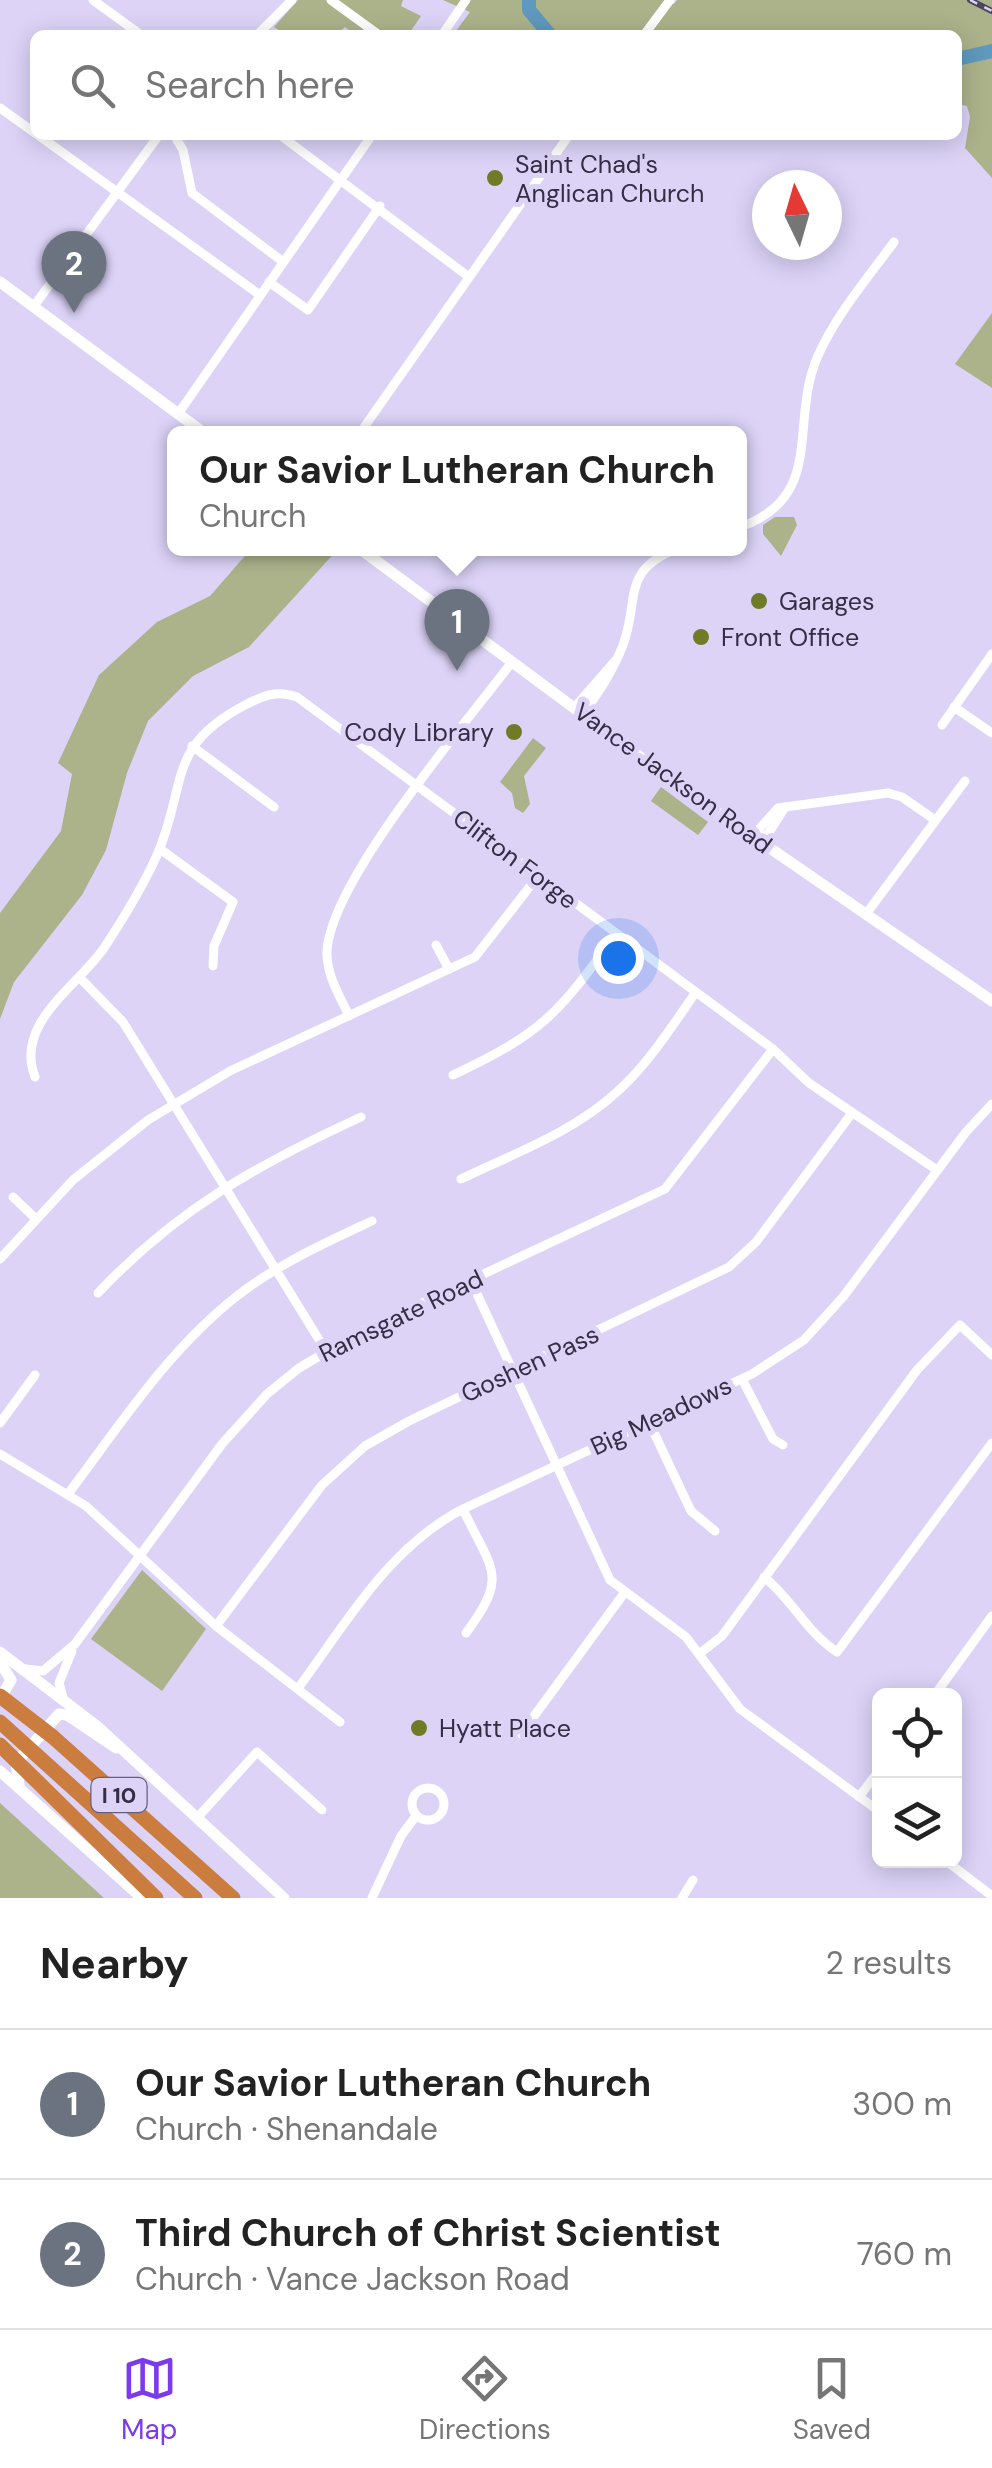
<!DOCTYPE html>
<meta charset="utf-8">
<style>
:root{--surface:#fff;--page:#f2f2f2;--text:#222;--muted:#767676;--line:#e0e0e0;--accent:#7c3aed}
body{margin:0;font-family:"DM Sans",sans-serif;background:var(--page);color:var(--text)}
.controls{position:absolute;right:30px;bottom:30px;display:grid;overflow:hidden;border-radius:15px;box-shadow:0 5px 25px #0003}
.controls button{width:90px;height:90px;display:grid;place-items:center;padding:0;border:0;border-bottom:2px solid var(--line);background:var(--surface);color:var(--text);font:50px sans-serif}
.compass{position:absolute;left:752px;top:170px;width:90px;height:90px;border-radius:50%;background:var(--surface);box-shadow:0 5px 25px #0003;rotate:355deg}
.you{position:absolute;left:618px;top:958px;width:35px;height:35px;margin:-25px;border:8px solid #fff;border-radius:50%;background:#1a73e8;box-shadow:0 0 0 15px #1a73e833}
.badge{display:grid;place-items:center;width:65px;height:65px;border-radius:50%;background:var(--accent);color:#fff;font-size:32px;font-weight:700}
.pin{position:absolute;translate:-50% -82px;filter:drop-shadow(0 2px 5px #0008)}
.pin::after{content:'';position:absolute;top:52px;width:35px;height:30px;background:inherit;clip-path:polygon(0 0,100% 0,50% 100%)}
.popup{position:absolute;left:167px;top:426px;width:580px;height:130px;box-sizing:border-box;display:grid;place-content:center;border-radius:15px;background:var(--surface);filter:drop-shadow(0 2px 8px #0005);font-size:32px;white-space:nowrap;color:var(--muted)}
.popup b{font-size:38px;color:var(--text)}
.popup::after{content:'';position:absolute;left:50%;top:100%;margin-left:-20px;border:20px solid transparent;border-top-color:var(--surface)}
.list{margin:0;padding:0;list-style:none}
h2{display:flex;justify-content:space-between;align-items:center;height:130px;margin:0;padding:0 40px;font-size:42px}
h2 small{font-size:32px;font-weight:400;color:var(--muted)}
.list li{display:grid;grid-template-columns:65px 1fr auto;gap:30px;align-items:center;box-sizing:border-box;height:150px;padding:0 40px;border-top:2px solid var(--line)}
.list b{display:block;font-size:38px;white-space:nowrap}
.list p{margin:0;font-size:32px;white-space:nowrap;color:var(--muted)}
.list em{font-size:32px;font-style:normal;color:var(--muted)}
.icon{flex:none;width:55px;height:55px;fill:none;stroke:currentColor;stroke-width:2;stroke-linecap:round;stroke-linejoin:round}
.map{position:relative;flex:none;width:992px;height:1898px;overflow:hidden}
.search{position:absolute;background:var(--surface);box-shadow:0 5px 25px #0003;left:30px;right:30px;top:30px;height:110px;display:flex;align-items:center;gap:25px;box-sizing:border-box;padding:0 35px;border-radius:15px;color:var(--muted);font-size:38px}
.sheet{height:430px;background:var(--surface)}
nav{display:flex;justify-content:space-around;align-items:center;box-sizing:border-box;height:140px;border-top:2px solid var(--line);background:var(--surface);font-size:28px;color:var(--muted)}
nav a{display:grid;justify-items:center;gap:5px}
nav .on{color:var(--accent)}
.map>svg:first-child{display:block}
.green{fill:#acb38b}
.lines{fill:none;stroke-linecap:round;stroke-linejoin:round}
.river{stroke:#5f99bd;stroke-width:14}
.street{stroke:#fff;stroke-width:9}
.secondary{stroke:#fff;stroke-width:11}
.highway{stroke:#cb7d3f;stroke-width:15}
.rail-casing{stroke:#4b445c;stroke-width:6}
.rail{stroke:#dcd3f7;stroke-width:2.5;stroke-dasharray:8;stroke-linecap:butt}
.poi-dot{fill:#707b27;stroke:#dcd3f7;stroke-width:4}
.labels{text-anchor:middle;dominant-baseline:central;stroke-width:10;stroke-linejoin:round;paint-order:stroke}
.shield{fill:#dcd3f7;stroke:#665f7a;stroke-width:2.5}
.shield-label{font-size:22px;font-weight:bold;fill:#342d44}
.poi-label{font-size:25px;fill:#342d44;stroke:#dcd3f7;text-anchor:start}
.street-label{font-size:25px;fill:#342d44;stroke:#dcd3f7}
</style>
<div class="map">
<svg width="992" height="1898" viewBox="0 0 992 1898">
<rect width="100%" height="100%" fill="#dcd3f7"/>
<g class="green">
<polygon points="298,0 403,0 401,6 421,16 408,35 355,35 345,27 336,35 287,35 274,27"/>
<polygon points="443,0 664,0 674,4 677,0 992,0 992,178 965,148 970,117 967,106 957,104 957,35 453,35 470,12"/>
<polygon points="992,313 992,388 955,364"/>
<polygon points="775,517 794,517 797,525 781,556 763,534 763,525"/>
<polygon points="251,549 338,549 249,647 193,676 148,721 127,773 106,850 82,895 14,982 0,1019 0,913 61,831 72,774 58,763 99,675 157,622 210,596"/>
<polygon points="533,738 546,748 524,776 530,804 523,813 515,808 512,793 500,782"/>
<polygon points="661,787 708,822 698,835 651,801"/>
<polygon points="142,1570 206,1629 162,1691 91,1639"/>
<polygon points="0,1803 104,1898 0,1898"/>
</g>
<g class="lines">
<g class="river">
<polyline points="529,0 529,10 550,35"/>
<polyline points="957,59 992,51"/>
</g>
<g class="street">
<polyline points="93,0 141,35"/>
<polyline points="331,0 379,35"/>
<polyline points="257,35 292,0"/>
<polyline points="442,35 466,0"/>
<polyline points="644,35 670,0"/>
<polyline points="0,108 35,133"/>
<polyline points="38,135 260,295"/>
<polyline points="174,135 183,150 192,193 282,261"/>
<polyline points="280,135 469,277"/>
<polyline points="269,282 308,310 380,206"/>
<polyline points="34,306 159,135"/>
<polyline points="178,414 372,135"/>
<polyline points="360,433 569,135"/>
<path d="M740 527C826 497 789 424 817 358 835 316 867 279 894 242"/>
<polyline points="954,707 992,733"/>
<polyline points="574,708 615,661"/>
<path d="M583 714C599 692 613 671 623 645 640 599 620 571 678 548"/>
<polyline points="942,725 992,654"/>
<polyline points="192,746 274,807"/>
<polyline points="768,834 785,807"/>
<polyline points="758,839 760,828 778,808 888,793 902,797 935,820"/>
<polyline points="160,849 233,902 214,946 213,966"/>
<polyline points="866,914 965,781"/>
<polyline points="436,945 449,969"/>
<polyline points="80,978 123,1022 326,1351"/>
<path d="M349 1016C340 996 326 975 327 951 331 880 466 723 512 662"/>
<path d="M453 1075C544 1032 558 1014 616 934"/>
<path d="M35 1077C14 1023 78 986 104 948 123 919 143 887 157 855 188 784 165 746 247 704 265 695 277 690 297 697L773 1049 809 1083 937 1170"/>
<path d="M461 1179C515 1153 574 1132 618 1091 649 1063 672 1026 696 992"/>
<polyline points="13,1197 35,1218"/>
<polyline points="0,1259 73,1180 148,1120 230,1071 475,957 538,876"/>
<polyline points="471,1281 610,1580 686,1637 740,1709 880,1812"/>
<path d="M98 1293C177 1209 257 1165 361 1117"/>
<polyline points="742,1379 773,1439 783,1445"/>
<polyline points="649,1422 691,1511 715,1531"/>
<polyline points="0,1423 35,1375"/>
<polyline points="0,1454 86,1506 216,1626 340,1722"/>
<path d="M68 1494C120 1425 168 1350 237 1296 278 1264 325 1243 372 1221"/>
<path d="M463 1509C491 1570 510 1574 466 1633"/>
<path d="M764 1577C793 1600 806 1632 837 1652L992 1443"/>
<polyline points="216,1626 322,1485 365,1446 409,1421 729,1267 756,1242 852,1113"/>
<polyline points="699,1654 722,1636 917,1370 960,1325 992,1355"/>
<polyline points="26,1669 43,1671 75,1644 222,1444 267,1394 299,1368 362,1331 665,1189 773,1049"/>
<path d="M299 1687C347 1622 389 1547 463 1509L752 1374 804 1340 843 1297 966 1132 992 1104"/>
<polyline points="934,1696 992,1616"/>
<polyline points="63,1697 59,1683 72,1651"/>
<polyline points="521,1734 625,1592"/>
<circle cx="428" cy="1804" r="16"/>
<polyline points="859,1797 880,1769"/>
<polyline points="197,1818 257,1752 322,1810"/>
<polyline points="945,1860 992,1896"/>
<polyline points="372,1898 401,1836 416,1816"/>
<polyline points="682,1898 693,1880"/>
</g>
<g class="secondary">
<polyline points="0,282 204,433"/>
<polyline points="359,548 671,780 992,1001"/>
<polyline points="0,1652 97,1726 284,1898"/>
<polyline points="0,1662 11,1680 0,1699"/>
<polyline points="0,1771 142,1898"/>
<polyline points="19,1785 16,1763 59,1714 67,1715 116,1748"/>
</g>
<g class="highway">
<polyline points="0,1696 53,1737 233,1898"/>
<polyline points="0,1722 195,1898"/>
<polyline points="0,1745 156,1898"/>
</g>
<defs>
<polyline id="rail" points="970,0 992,11"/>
</defs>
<use href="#rail" class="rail-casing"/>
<use href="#rail" class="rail"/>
</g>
<g class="poi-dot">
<circle cx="495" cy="178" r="10"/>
<circle cx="759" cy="601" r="10"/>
<circle cx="701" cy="637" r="10"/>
<circle cx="514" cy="732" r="10"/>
<circle cx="419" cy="1728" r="10"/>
</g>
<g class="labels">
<rect class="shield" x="91.5" y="1778" width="55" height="34" rx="8"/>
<g class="shield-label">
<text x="119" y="1795">I 10</text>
</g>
<g class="poi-label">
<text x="515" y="164">Saint Chad's<tspan x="515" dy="29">Anglican Church</tspan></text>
<text x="779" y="601">Garages</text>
<text x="721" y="637">Front Office</text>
<text x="494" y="732" text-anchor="end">Cody Library</text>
<text x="439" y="1728">Hyatt Place</text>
</g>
<g class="street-label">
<text transform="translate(673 778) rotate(36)">Vance Jackson Road</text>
<text transform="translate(515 859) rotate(37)">Clifton Forge</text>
<text transform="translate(401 1316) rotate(-26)">Ramsgate Road</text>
<text transform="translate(530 1364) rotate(-25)">Goshen Pass</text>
<text transform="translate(661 1416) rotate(-25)">Big Meadows</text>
</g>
</g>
</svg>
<div class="controls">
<button><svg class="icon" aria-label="locate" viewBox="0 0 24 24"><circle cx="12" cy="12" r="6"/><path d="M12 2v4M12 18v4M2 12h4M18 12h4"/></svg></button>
<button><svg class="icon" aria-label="layers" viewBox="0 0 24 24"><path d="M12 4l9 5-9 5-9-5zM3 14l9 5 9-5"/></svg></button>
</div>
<svg class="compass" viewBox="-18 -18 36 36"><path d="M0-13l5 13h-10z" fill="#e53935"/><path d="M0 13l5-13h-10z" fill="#767676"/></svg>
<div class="you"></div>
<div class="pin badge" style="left:457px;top:671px;background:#6b7280">1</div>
<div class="popup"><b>Our Savior Lutheran Church</b>Church</div>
<div class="pin badge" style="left:74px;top:313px;background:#6b7280">2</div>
<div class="search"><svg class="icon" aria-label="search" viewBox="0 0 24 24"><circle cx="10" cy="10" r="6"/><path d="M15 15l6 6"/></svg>Search here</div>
</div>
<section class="sheet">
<h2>Nearby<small>2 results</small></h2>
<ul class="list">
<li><span class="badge" style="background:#6b7280">1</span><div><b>Our Savior Lutheran Church</b><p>Church · Shenandale</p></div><em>300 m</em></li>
<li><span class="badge" style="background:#6b7280">2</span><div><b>Third Church of Christ Scientist</b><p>Church · Vance Jackson Road</p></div><em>760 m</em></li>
</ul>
</section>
<nav>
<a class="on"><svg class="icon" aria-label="map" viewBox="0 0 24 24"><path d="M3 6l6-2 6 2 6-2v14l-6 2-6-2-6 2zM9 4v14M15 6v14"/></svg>Map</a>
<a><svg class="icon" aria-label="directions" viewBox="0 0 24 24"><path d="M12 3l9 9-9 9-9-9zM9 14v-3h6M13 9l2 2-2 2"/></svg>Directions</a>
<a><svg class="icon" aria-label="saved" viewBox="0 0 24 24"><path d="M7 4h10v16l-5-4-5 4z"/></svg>Saved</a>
</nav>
